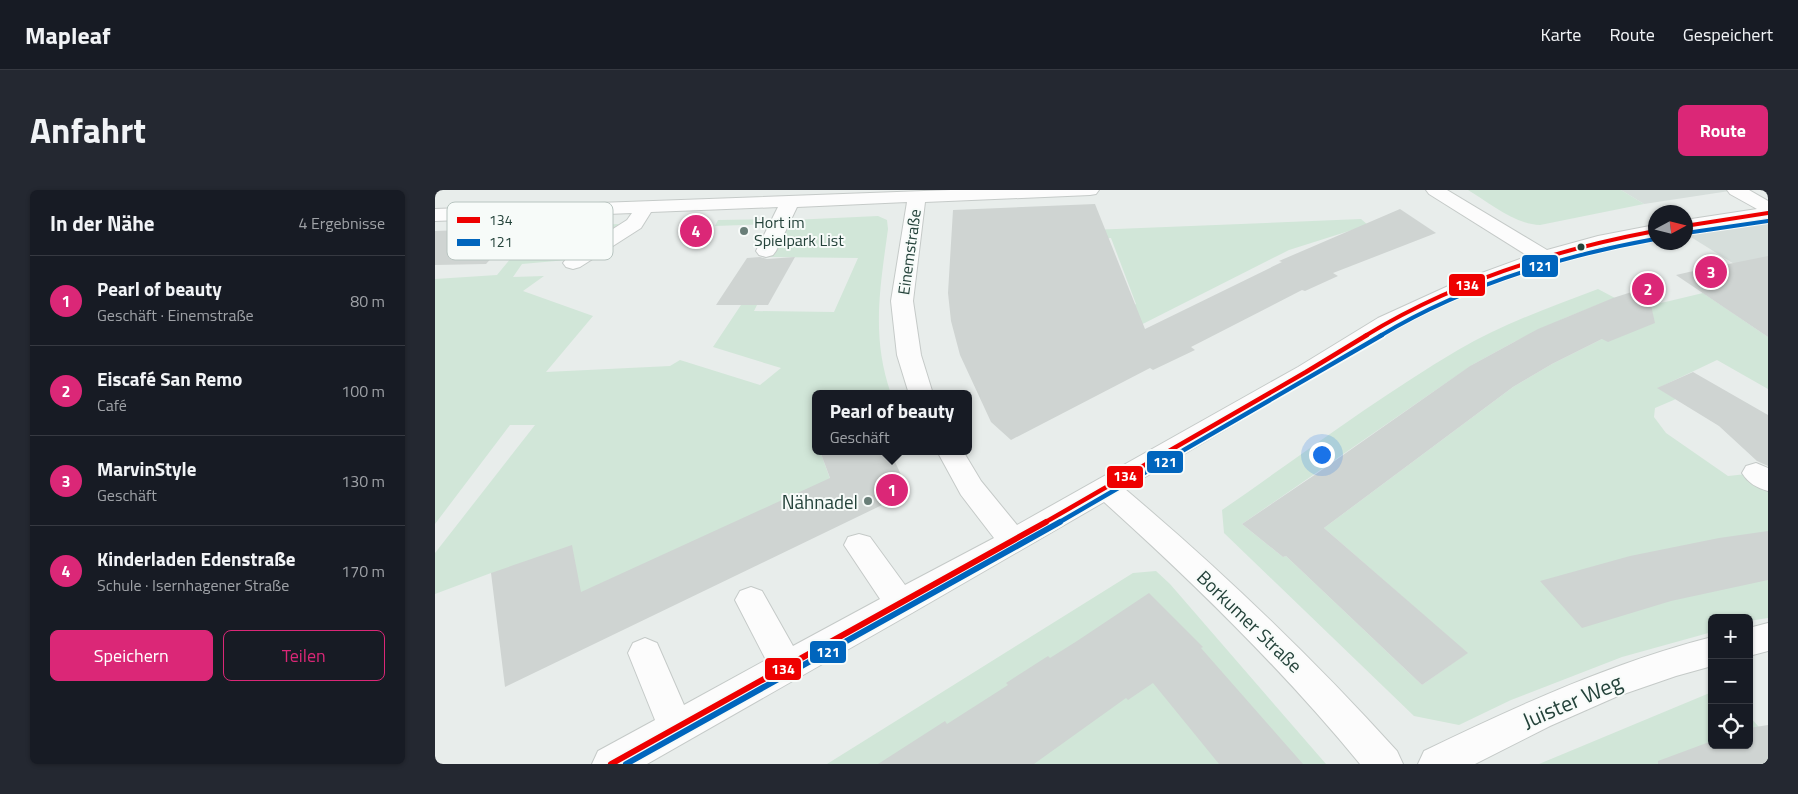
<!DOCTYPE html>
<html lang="de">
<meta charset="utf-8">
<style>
:root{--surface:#171b24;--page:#242831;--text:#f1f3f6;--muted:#9ea1a6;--line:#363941;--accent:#db2777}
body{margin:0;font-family:"Titillium Web",sans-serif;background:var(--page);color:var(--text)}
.controls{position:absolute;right:15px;bottom:15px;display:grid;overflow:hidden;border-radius:8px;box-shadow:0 1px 4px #0004}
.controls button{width:45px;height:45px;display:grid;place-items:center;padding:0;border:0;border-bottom:1px solid var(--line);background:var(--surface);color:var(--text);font:25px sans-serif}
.compass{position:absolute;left:1213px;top:15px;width:45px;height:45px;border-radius:50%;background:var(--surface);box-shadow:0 1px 4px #0004;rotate:83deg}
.you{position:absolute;left:886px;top:264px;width:18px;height:18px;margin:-12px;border:4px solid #fff;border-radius:50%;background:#1a73e8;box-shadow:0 0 0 8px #1a73e833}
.badge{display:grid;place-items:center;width:32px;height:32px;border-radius:50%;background:var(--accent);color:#fff;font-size:16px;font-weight:700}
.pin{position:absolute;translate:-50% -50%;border:2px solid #fff;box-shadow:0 1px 5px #0006}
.popup{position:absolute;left:377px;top:200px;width:160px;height:65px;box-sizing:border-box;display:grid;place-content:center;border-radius:8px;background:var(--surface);filter:drop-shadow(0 1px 4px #0005);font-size:16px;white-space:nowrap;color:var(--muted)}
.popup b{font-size:19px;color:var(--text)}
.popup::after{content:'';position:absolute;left:50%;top:100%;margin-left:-10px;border:10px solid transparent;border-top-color:var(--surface)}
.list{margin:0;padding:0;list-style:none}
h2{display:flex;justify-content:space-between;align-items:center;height:65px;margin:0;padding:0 20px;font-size:21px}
h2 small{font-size:16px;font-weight:400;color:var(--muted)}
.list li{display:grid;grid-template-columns:32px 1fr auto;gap:15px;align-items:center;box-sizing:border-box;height:90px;padding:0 20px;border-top:1px solid var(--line)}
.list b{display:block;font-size:19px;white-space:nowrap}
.list p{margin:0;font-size:16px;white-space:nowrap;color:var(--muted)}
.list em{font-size:16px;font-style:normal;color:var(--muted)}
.actions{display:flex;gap:10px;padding:15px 20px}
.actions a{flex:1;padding:11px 0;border:1px solid var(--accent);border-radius:8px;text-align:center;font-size:18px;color:var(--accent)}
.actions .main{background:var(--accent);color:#fff}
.icon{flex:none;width:28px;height:28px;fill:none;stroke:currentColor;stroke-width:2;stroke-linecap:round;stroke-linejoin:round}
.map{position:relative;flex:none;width:1333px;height:574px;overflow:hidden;border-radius:8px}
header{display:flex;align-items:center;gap:30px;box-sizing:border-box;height:70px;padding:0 25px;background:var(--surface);border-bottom:1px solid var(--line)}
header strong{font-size:24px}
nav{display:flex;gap:28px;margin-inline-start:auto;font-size:18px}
.intro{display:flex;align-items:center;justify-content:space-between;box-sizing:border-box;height:120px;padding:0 30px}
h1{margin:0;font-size:35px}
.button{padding:12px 22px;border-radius:8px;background:var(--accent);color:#fff;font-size:18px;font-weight:700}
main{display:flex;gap:30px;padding:0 30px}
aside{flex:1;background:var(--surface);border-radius:8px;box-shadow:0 1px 4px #0004}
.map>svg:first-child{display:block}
.built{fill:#d6dedb}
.green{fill:#d1e6d8}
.building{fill:#cfd4d2}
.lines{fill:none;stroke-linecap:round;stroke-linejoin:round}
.minor-casing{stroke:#c5cac8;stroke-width:2}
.minor{fill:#fcfcfc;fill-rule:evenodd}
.bus-1-far2-casing{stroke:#f7fbf9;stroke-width:6}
.bus-1-far1-casing{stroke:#f7fbf9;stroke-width:8}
.bus-1-casing{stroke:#f7fbf9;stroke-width:10}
.bus-2-far2-casing{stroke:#f7fbf9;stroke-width:6}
.bus-2-far1-casing{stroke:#f7fbf9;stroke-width:8}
.bus-2-casing{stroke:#f7fbf9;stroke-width:10}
.bus-1-far2{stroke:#e00;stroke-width:4}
.bus-1-far1{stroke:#e00;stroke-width:4.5}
.bus-1{stroke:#e00;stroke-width:6}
.bus-2-far2{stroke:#0065bd;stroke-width:4}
.bus-2-far1{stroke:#0065bd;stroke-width:4.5}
.bus-2{stroke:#0065bd;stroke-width:6}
.poi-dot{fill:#697e78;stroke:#f7fbf9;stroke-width:2}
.bus-dot{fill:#24423a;stroke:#f7fbf9;stroke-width:2}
.labels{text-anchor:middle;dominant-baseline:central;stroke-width:4;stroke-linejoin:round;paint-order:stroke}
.far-poi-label{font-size:16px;fill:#24423a;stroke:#f7fbf9;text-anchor:start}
.far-street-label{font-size:16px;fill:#24423a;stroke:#f7fbf9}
.poi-label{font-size:19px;fill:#24423a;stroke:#f7fbf9;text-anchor:end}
.street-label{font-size:19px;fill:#24423a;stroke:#f7fbf9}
.near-street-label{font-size:22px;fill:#24423a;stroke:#f7fbf9}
.key{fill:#f7fbf9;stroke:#b8c4c0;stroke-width:1}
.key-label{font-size:14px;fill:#24423a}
.line-badge{stroke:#f7fbf9;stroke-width:2}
.badge-label{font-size:14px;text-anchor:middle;font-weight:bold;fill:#fff}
</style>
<header>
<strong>Mapleaf</strong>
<nav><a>Karte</a><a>Route</a><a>Gespeichert</a></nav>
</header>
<div class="intro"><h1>Anfahrt</h1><a class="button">Route</a></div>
<main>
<aside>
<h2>In der Nähe<small>4 Ergebnisse</small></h2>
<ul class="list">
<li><span class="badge">1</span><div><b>Pearl of beauty</b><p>Geschäft · Einemstraße</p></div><em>80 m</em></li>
<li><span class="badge">2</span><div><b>Eiscafé San Remo</b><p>Café</p></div><em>100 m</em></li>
<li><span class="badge">3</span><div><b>MarvinStyle</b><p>Geschäft</p></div><em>130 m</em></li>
<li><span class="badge">4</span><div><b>Kinderladen Edenstraße</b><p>Schule · Isernhagener Straße</p></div><em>170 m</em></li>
</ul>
<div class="actions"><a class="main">Speichern</a><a>Teilen</a></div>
</aside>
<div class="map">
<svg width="1333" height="574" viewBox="0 0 1333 574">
<rect width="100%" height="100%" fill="#e8edeb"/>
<g class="built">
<polygon points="1186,0 1301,0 1209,14"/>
<polygon points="1333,23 1333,95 1251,44 1250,36"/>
</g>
<g class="green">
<path d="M1033 0H1186L1209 14 1105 35C1079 34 1055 13 1033 0Z"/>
<path d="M443 26 452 30 453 39C445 98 436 146 456 204H381V261H385L397 294 131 415 56 383 0 404V363L100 235H75L0 334V89L62 85 101 38 184 34 132 70 87 74 78 87 109 86 88 101 158 126 111 182 235 176 245 170 325 195 346 178 278 157 306 115H322L319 121 399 122 423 68 335 67 357 30Z"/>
<polygon points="342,29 340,34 280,36 283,30"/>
<polygon points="926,29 933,35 854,60 607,185 679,123 701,114 676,48 657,49 656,40"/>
<path d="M1163 99 1180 108 1130 128 1079 152 1037 175 807 334 848 367 851 366 987 495 1032 463 889 338 1078 197 1117 174 1167 149 1201 119 1268 103 1333 147V199L1282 170 1223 198 1241 209 1220 218 1219 227 1231 243 1293 286 1321 283 1333 294V428L1314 431V428H1277V442L1187 467 1076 510 1024 535 979 526 789 343 787 320C865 266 942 208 1023 160 1067 134 1116 117 1163 99Z"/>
<polygon points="721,381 735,394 891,574 392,574 698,383"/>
<polygon points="1277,502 1277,555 1314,555 1314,526 1333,547 1333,574 1104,574"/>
</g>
<g class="building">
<polygon points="660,14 710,139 847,72 844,71 965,19 1001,43 898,83 903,86 870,101 867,100 756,157 760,160 718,180 715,178 576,250 556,232 525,165 516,131 513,103 518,20"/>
<polygon points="84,38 51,74 0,75 0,41"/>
<polygon points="1333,66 1333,147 1241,85 1254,82"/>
<polygon points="325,67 332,69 360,67 333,115 281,115 312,68"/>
<polygon points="1212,97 1220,133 1173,152 1167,149 1117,174 1078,197 889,338 1033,463 987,495 851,366 848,367 807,334 881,284 1035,176 1103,139 1178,108"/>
<polygon points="1258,182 1333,225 1333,276 1322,271 1284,236 1222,198"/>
<polygon points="385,261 455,261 474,302 70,497 56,383 137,355 146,402 395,288"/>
<polygon points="1333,341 1333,390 1236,411 1147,438 1105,391 1195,366 1284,348"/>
<polygon points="714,403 768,457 766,458 868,574 784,574 718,493 693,510 691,508 599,574 443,574 510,531 512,534 573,495 571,493 613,466 615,468 642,451"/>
<polygon points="1333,535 1333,574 1223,574 1223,571 1277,551 1277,555 1314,555 1314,538"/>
</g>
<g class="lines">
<defs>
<g id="minor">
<polygon points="516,0 664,0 661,4 655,5 490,12 478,111 486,165 498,204 474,204 462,165 456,111 472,12 362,17 341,61 338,65 331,67 324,65 321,61 343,17 216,22 206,38 145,77 138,79 131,77 128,73 131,69 192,30 197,23 0,31 0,19"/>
<path d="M991 0H1012L1112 60 1163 46 1220 35V47L1166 57 1116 71 1036 100 959 138 879 187 690 299C787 381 877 467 962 561L968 574H925C847 479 760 394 669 312L477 423 212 574H157L163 561 220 530 193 463 198 453 210 448 222 453 249 515 331 470 300 410 305 401 316 397 327 401 358 456 445 409 409 355 413 347 424 344 435 347 470 395 559 348 526 305 502 261H528L546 291 582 335 863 177 943 128 1022 92 1093 66 994 4Z"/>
<polygon points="1292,0 1314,0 1333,11 1333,28 1250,42 1250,30 1322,19 1295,4"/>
<path d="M1321 273 1333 278V301C1322 298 1313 293 1307 283L1311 276Z"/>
<polygon points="1333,433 1333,461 1314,466 1314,438"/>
<path d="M1277 447V476L1241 486 1183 506 1115 536 1040 574H983L989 561C1082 516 1176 473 1277 447Z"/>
</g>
</defs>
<use href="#minor" class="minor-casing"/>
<use href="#minor" class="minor"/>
<defs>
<g id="bus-1-far2">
<polyline points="1250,36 1333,23"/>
<path d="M930 146C1018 92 1119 60 1220 41"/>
</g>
<polyline id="bus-1-far1" points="609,333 871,182 932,145"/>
<polyline id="bus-1" points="176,574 611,332"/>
<g id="bus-2-far2">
<polyline points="1251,43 1333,31"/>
<path d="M945 146C1028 96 1126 66 1220 49"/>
</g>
<polyline id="bus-2-far1" points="623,333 947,145"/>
<polyline id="bus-2" points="191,574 625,332"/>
</defs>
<use href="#bus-1-far2" class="bus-1-far2-casing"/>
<use href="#bus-1-far1" class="bus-1-far1-casing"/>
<use href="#bus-1" class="bus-1-casing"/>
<use href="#bus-2-far2" class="bus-2-far2-casing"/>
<use href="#bus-2-far1" class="bus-2-far1-casing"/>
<use href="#bus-2" class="bus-2-casing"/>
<use href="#bus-1-far2" class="bus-1-far2"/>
<use href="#bus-1-far1" class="bus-1-far1"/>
<use href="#bus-1" class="bus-1"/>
<use href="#bus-2-far2" class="bus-2-far2"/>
<use href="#bus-2-far1" class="bus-2-far1"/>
<use href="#bus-2" class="bus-2"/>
</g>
<g class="poi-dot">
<circle cx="309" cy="41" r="5"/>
<circle cx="433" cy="311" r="5"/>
</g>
<circle class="bus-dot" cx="1146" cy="57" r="4.5"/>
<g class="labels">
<g class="far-poi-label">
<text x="319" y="32">Hort im<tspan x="319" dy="18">Spielpark List</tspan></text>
</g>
<g class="far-street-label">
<text transform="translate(474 62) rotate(-82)">Einemstraße</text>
</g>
<g class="poi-label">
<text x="423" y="311">Nähnadel</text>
</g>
<g class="street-label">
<text transform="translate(815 431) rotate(44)">Borkumer Straße</text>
</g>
<g class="near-street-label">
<text transform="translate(1137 511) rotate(-23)">Juister Weg</text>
</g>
</g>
<rect x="12" y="12" width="166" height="58" rx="8" class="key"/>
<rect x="22" y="27" width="23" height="6" fill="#e00"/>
<rect x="22" y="49" width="23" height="7" fill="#0065bd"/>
<g class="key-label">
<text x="54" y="35">134</text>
<text x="54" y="57">121</text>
</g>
<g class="line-badge">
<rect x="1086" y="64" width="38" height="24" rx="5" fill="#0065bd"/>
<rect x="1013" y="83" width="38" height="24" rx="5" fill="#e00"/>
<rect x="711" y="260" width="38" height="24" rx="5" fill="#0065bd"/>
<rect x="671" y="275" width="38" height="24" rx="5" fill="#e00"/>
<rect x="374" y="450" width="38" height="24" rx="5" fill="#0065bd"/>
<rect x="329" y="467" width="38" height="24" rx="5" fill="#e00"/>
</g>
<g class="badge-label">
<text x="1105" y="81">121</text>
<text x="1032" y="100">134</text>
<text x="730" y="277">121</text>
<text x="690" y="291">134</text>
<text x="393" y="467">121</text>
<text x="348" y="484">134</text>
</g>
</svg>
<div class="controls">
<button>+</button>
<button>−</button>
<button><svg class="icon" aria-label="locate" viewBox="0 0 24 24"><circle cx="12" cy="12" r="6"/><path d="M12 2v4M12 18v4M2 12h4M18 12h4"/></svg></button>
</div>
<svg class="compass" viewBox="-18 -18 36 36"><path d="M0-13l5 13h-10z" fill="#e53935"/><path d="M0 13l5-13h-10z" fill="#9ea1a6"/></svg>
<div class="you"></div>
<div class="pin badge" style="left:457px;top:300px">1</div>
<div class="popup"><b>Pearl of beauty</b>Geschäft</div>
<div class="pin badge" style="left:1213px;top:99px">2</div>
<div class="pin badge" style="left:1276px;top:82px">3</div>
<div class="pin badge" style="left:261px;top:41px">4</div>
</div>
</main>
